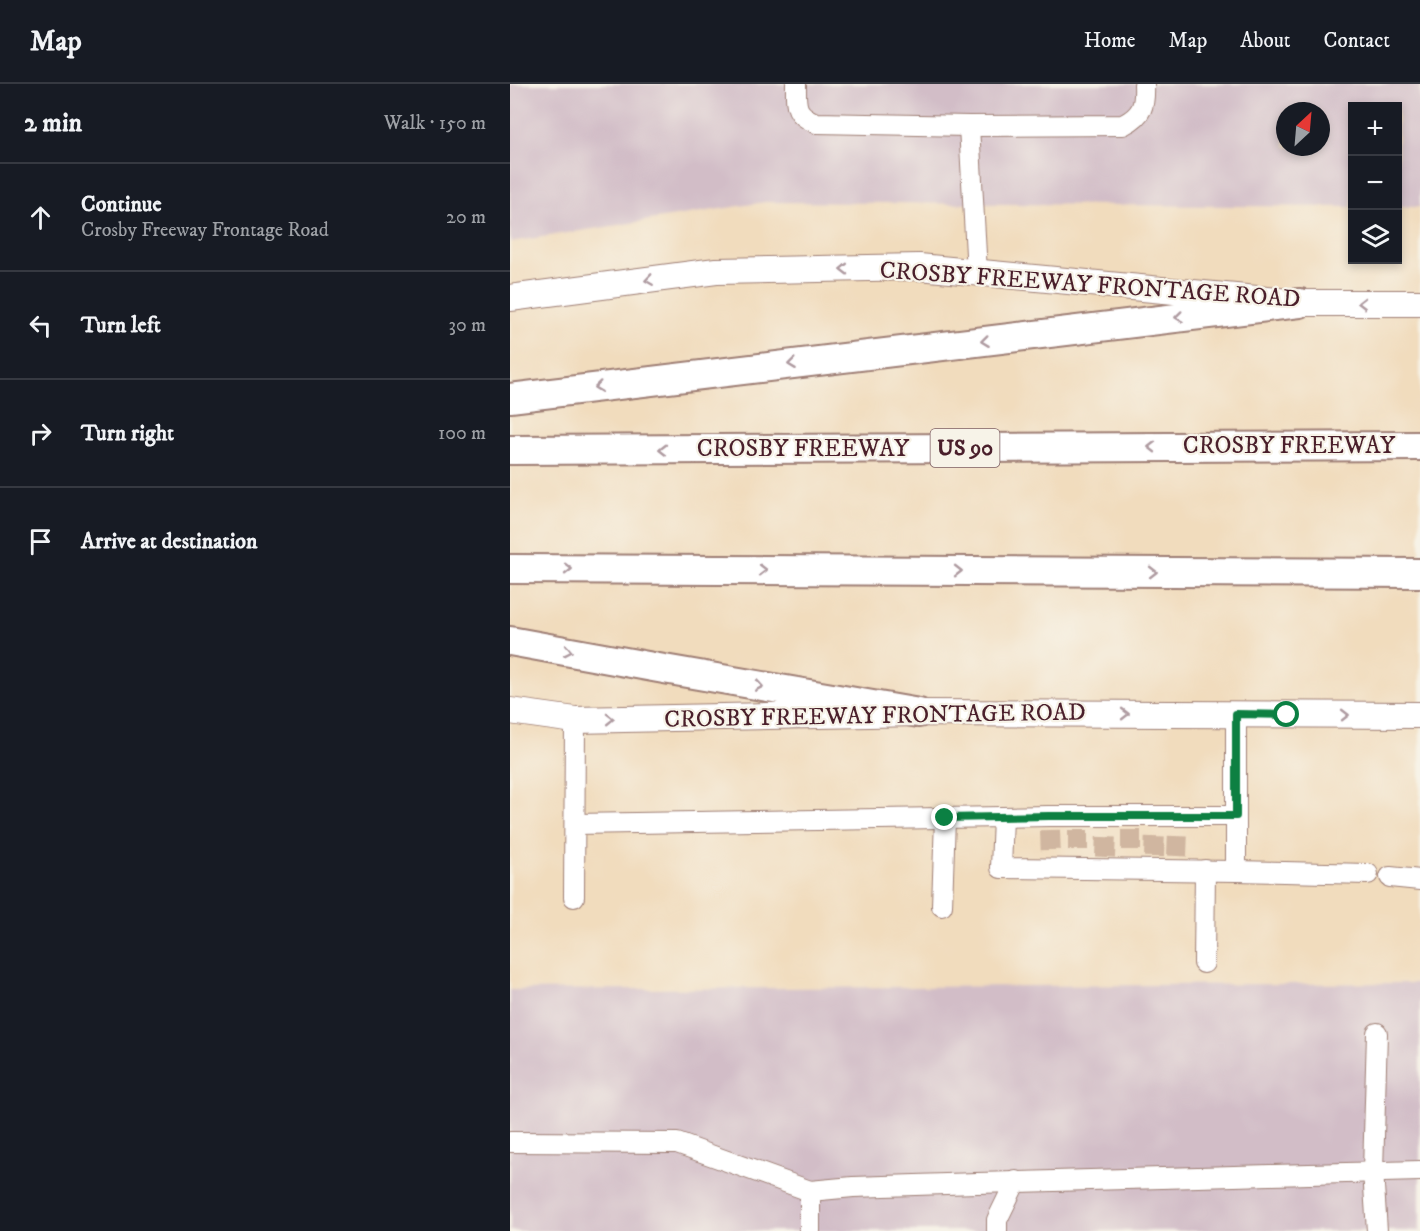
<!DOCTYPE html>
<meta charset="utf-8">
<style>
:root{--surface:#171b24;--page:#20242c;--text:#f1f3f6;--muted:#9ea1a6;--line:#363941}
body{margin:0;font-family:"IM FELL DW Pica",serif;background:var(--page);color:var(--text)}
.controls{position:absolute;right:18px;top:18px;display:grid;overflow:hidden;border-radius:0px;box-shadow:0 3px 9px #0003}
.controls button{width:54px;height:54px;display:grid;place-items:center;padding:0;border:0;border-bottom:2px solid var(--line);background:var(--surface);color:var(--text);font:30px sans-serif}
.compass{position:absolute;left:766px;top:18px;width:54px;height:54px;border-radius:50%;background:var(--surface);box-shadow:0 3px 9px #0003;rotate:26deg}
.stop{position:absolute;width:18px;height:18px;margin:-14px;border:4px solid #0b8043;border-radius:50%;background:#fff}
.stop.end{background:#0b8043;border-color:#fff;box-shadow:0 2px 6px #0008}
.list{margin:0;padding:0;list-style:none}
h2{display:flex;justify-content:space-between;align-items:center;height:78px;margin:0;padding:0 24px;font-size:26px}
h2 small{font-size:20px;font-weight:400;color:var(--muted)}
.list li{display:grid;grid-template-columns:39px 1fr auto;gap:18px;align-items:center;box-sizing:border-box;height:108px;padding:0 24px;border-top:2px solid var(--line)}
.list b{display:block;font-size:22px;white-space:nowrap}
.list p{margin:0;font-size:20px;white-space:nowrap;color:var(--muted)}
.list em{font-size:20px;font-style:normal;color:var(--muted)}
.icon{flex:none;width:33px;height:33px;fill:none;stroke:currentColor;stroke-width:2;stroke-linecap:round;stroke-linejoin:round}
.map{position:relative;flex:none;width:910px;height:1147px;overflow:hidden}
header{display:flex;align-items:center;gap:36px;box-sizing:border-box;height:84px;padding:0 30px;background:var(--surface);border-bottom:2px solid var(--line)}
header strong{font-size:28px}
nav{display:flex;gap:33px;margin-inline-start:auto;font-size:21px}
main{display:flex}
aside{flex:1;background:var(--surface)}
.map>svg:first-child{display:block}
.industrial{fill:#d2bdc7;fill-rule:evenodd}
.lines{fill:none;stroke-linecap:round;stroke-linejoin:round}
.minor-tunnel{stroke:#d0b6a0;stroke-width:20;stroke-dasharray:20 10;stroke-linecap:butt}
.minor-casing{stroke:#9e7e74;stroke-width:22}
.major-casing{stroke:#9e7e74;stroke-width:28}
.highway-casing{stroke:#9e7e74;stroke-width:32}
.minor{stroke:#fff;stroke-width:20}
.major{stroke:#fff;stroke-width:26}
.highway{stroke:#fff;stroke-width:28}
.oneway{stroke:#ae9aa0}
.route{stroke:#0b8043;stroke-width:8}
.labels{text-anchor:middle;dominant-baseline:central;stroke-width:4.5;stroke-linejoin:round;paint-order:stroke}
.shield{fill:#f7f3e8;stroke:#7e5f64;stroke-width:1.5}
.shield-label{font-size:22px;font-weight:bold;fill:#4a1f2b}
.street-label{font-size:24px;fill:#4a1f2b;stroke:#f7f3e8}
</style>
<header>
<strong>Map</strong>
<nav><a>Home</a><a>Map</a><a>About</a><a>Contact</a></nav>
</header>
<main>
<aside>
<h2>2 min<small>Walk · 150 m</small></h2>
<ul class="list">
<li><svg class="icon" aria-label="ahead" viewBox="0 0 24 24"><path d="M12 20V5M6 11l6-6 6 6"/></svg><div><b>Continue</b><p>Crosby Freeway Frontage Road</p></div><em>20 m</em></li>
<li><svg class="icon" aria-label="left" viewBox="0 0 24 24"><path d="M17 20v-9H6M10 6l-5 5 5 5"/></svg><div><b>Turn left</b></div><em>30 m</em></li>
<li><svg class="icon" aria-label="right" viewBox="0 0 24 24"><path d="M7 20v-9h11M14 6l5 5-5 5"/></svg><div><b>Turn right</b></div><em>100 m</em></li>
<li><svg class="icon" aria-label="arrive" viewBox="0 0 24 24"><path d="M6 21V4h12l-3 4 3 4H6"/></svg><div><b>Arrive at destination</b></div></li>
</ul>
</aside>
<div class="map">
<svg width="910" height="1147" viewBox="0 0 910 1147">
<rect width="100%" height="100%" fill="#f7f3e8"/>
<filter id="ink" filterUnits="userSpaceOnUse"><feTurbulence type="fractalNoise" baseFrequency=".0167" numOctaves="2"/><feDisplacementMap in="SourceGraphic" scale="12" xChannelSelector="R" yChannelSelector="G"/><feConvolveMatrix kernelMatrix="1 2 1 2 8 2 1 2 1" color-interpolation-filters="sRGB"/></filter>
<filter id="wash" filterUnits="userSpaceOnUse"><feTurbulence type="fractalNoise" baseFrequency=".008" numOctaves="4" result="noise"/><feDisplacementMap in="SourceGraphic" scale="24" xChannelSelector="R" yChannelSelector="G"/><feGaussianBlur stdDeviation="1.35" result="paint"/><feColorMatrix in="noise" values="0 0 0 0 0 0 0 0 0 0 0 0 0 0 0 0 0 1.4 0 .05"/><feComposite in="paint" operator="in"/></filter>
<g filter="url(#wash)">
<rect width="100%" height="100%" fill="#f1dcbd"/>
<g class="industrial">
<path d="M0 0H910V123H888V22H842V123L255 118 0 158ZM775 27H811V63H775Z"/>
<polygon points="910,899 910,1147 0,1147 0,906"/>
</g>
</g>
<g filter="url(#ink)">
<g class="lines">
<g class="minor-tunnel">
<polyline points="540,746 541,775"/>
<polyline points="568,746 568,772"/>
<polyline points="621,746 621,772"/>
<polyline points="667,772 668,746"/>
<polyline points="595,773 596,747"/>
<polyline points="644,773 645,746"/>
</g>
<defs>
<g id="minor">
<path d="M286 0C286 21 284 30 306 39L459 42 613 41C633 31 635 21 634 0"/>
<polyline points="459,42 467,189"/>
<polyline points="493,733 539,732 726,732"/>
<polyline points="65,740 493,733 491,784 726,787 726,630"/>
<polyline points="726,787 858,790"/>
<polyline points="880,793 910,796"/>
<polyline points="64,813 65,636"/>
<polyline points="432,822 435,734"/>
<polyline points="694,879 695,786"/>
<polyline points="0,1058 167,1059 300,1107"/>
<polyline points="300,1147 300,1107 343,1103 467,1099 910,1087"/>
<polyline points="487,1147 487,1136 506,1097"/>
<polyline points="867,1147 863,1087 867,949"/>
</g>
<g id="major">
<polyline points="0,214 206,187 409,183 790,219 910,219"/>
<polyline points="0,627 65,636 409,629 910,631"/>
</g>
<g id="highway">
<polyline points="0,314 790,219"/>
<polyline points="0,366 910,362"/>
<polyline points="0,485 910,489"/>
<polyline points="0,557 154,585 409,629"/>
</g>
</defs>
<use href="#minor" class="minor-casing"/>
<use href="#major" class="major-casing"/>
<use href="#highway" class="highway-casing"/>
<use href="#minor" class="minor"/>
<use href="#major" class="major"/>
<use href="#highway" class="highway"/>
</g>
<defs><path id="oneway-chevron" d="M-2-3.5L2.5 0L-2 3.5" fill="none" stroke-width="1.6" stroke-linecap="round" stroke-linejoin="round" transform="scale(1.5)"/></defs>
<g class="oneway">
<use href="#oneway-chevron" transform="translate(334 185) rotate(179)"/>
<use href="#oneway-chevron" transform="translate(139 196) rotate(172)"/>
<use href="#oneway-chevron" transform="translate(852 219) rotate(-180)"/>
<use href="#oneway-chevron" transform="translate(669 233) rotate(173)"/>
<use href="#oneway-chevron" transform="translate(475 257) rotate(173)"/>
<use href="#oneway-chevron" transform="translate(282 280) rotate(173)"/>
<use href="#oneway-chevron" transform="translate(88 303) rotate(173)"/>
<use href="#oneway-chevron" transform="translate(642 363) rotate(180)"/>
<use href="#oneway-chevron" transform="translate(153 366) rotate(180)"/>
<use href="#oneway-chevron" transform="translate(58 485)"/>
<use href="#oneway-chevron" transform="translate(253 486)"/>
<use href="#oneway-chevron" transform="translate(448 487)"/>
<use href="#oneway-chevron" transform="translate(643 488)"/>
<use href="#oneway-chevron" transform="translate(58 567) rotate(11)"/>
<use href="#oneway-chevron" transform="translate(249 602) rotate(10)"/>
<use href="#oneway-chevron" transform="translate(615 630)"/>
<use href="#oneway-chevron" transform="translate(835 631)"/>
<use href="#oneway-chevron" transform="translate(100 635) rotate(-1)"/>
</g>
</g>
<g class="lines" filter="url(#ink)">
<polyline class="route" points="435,734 539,732 726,732 726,630 777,631"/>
</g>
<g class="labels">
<rect class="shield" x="420.5" y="345" width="69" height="38" rx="4.5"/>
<g class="shield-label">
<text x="455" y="364">US 90</text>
</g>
<g class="street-label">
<text transform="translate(580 201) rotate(4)">CROSBY FREEWAY FRONTAGE ROAD</text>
<text x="779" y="362">CROSBY FREEWAY</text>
<text x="293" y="365">CROSBY FREEWAY</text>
<text transform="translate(365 632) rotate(-1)">CROSBY FREEWAY FRONTAGE ROAD</text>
</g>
</g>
</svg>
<div class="controls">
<button>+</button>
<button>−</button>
<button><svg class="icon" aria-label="layers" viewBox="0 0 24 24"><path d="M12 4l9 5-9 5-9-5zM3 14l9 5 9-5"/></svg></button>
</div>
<svg class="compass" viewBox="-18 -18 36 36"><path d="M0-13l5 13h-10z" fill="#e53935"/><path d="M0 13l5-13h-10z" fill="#9ea1a6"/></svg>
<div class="stop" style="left:777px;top:631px"></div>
<div class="stop end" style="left:435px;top:734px"></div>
</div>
</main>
